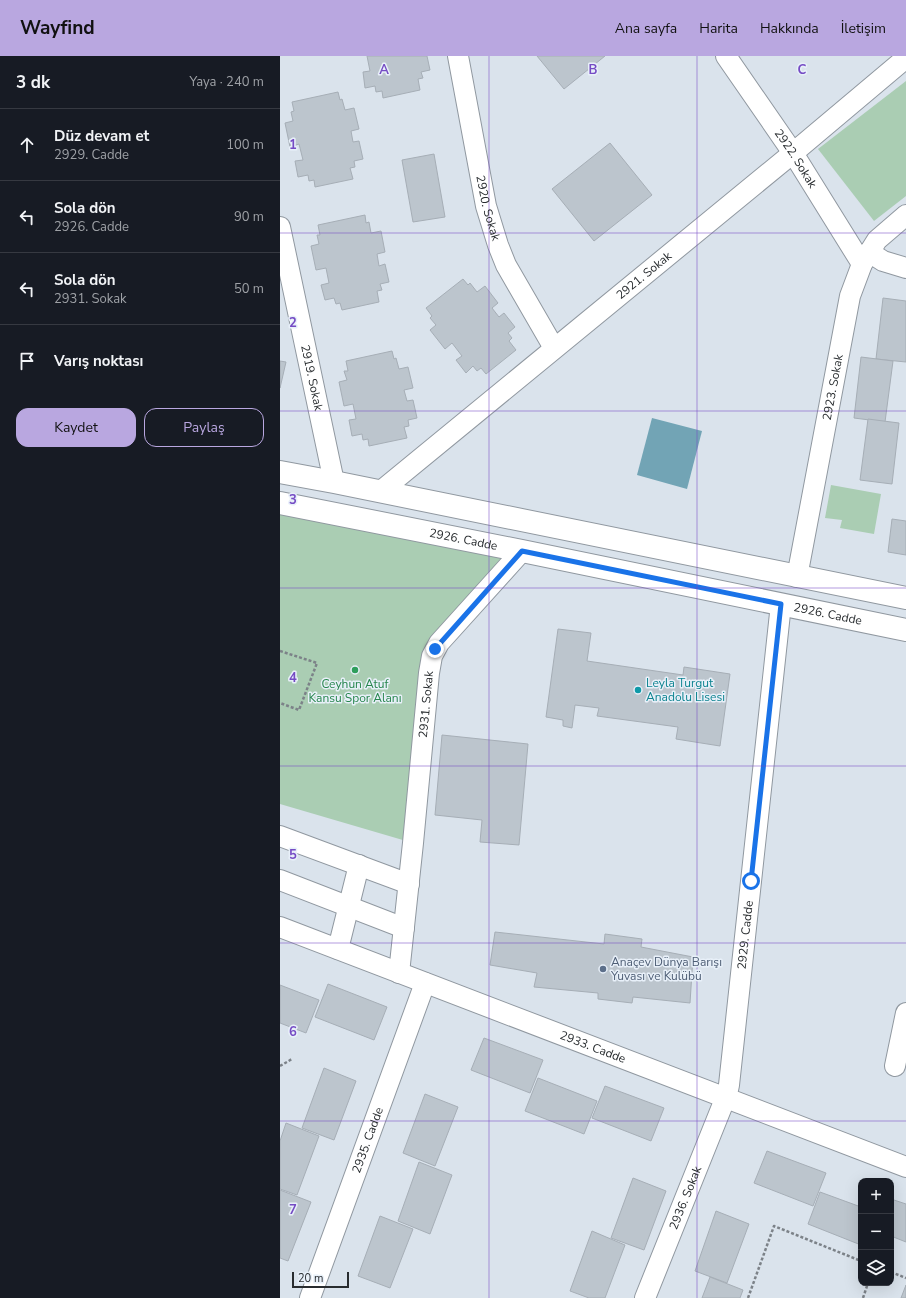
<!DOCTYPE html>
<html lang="tr">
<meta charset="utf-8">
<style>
:root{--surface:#171b24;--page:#20242c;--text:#f1f3f6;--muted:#9ea1a6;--line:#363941;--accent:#b9a7e0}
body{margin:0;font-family:"Nunito Sans",sans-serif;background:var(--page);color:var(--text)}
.controls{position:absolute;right:12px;bottom:12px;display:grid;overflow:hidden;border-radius:8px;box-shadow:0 4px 16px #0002}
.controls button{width:36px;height:36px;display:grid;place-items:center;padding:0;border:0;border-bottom:1px solid var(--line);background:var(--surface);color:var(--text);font:20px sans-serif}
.scale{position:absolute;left:12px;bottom:10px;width:57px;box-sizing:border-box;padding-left:4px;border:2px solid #282c2f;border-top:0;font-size:11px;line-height:14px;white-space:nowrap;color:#282c2f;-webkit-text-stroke:3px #e8f0f9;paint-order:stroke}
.stop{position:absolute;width:12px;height:12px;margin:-9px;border:3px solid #1a73e8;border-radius:50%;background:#fff}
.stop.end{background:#1a73e8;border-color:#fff;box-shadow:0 1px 4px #0008}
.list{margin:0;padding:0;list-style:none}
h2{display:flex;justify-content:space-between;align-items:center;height:52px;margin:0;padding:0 16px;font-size:17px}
h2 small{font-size:13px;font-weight:400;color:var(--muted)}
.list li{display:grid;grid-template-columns:26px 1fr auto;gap:12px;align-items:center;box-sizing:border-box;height:72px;padding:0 16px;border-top:1px solid var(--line)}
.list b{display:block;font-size:15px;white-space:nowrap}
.list p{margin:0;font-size:13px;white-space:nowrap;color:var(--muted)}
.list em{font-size:13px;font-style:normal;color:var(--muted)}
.actions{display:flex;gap:8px;padding:12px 16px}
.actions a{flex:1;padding:9px 0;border:1px solid var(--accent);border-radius:12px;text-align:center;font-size:14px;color:var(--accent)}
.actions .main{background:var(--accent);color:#111}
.icon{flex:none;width:22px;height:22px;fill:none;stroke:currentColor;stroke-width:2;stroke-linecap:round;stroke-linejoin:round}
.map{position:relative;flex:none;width:626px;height:1242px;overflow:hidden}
header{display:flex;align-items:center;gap:24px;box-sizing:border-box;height:56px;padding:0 20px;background:var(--accent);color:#111}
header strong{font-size:19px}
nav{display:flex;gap:22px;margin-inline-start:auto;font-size:14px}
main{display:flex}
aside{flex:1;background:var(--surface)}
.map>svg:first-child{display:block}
.green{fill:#aacdb3}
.water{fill:#72a4b5}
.building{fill:#bcc5cd;stroke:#a6aeb6}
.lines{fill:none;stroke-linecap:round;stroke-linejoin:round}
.minor-casing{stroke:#9098a0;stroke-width:22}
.tertiary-casing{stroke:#9098a0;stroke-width:24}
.path{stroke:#7c8288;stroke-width:2.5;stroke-dasharray:3 2;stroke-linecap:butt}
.minor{stroke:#fff;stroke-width:20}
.tertiary{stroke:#fff;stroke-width:22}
.route{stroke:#1a73e8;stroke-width:5}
.grid{fill:none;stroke:#754bc4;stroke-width:1;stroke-opacity:0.55}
.leisure-dot{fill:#2e9e5b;stroke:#e8f0f9;stroke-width:1.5}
.culture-dot{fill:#0f9aa8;stroke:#e8f0f9;stroke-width:1.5}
.service-dot{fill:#5c6f8a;stroke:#e8f0f9;stroke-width:1.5}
.labels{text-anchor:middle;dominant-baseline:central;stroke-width:3;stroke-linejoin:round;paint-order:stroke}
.street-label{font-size:12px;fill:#282c2f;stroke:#e8f0f9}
.culture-label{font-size:12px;fill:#0d838f;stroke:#e8f0f9;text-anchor:start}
.leisure-label{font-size:12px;fill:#27864d;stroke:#e8f0f9}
.service-label{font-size:12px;fill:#4e5e75;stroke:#e8f0f9;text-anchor:start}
.grid-label{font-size:13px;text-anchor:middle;font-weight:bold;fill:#754bc4;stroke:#e8f0f9;stroke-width:3;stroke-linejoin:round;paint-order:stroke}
</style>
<header>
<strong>Wayfind</strong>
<nav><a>Ana sayfa</a><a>Harita</a><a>Hakkında</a><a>İletişim</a></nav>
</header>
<main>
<aside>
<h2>3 dk<small>Yaya · 240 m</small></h2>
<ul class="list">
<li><svg class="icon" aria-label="ahead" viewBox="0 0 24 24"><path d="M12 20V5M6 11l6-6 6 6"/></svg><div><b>Düz devam et</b><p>2929. Cadde</p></div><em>100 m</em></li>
<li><svg class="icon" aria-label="left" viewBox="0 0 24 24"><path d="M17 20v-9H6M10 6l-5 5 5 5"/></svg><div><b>Sola dön</b><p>2926. Cadde</p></div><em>90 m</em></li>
<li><svg class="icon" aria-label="left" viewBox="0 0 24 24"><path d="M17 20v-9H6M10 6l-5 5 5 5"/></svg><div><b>Sola dön</b><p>2931. Sokak</p></div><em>50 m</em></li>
<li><svg class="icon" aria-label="arrive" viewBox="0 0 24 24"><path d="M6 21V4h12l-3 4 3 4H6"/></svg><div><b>Varış noktası</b></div></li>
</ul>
<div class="actions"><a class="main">Kaydet</a><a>Paylaş</a></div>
</aside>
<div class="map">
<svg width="626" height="1242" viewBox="0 0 626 1242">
<rect width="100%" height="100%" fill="#dae3ec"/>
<g class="green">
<polygon points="626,25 626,140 594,165 538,93"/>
<polygon points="551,429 601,438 594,478 560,472 562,464 545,462"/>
<polygon points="0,447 242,495 159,587 133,787 0,748"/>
</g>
<polygon class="water" points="372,362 422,375 407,433 357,419"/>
<g class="building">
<polygon points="87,0 147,0 150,14 141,16 143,22 138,23 140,34 103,42 102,35 96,36 95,30 85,32 83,16 90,15"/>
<polygon points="257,0 325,0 284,33"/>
<polygon points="58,36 60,44 62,43 65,54 74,52 79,73 71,75 73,86 79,85 83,103 74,105 75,111 70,112 73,123 35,131 34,124 29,125 28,119 18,121 15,105 23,104 19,88 10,91 5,67 13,65 11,56 14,55 12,46"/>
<polygon points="330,87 372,139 314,185 272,133"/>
<polygon points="154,98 165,161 133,166 122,104"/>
<polygon points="85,159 86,167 89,166 91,177 101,175 105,196 97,198 99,210 105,208 109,226 100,228 102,234 97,235 99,246 62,254 60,247 56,248 54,242 45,244 41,229 49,227 46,212 36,214 31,190 39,188 37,179 40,179 38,169"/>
<polygon points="183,223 188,229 190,227 197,236 205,230 218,247 212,252 219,261 224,257 235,271 228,277 232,282 229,285 236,294 206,318 201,312 197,315 193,310 186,317 176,304 182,300 172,287 165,293 150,274 156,269 150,262 152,260 146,252"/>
<polygon points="603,242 626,245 626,306 596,303"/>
<polygon points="112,295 114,303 116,302 119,313 128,311 133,332 124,334 127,345 133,344 137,362 128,364 129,370 124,371 127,382 89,390 88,383 83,384 82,378 72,380 69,364 76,363 73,348 64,350 59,326 67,324 64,315 68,315 66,305"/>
<polygon points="581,301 613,305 605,366 574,362"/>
<polygon points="0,305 6,306 0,332"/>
<polygon points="588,363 619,367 612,428 580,424"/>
<polygon points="612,463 626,465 626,499 608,496"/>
<polygon points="278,573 311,577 307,605 403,619 404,611 450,618 440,690 396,683 398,671 317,660 319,652 295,649 292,672 283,670 283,664 266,661"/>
<polygon points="162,679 248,688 239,789 200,786 202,764 155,759"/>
<polygon points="215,876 324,888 325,878 362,883 361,891 413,901 410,947 353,941 352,947 318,943 318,937 254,931 257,917 210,909"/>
<polygon points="48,928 107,951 94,984 35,961"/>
<polygon points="0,929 39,944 26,977 0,967"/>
<polygon points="204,982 263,1004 250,1037 191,1014"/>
<polygon points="44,1012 76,1025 54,1084 22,1072"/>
<polygon points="258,1022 317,1045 304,1078 245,1055"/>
<polygon points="325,1030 384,1052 371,1085 312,1062"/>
<polygon points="145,1038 178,1051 155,1110 123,1097"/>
<polygon points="6,1067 39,1080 17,1139 0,1133 0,1085"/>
<polygon points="487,1095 546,1117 533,1150 474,1127"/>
<polygon points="139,1106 172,1119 150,1178 118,1165"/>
<polygon points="353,1122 386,1135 364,1194 331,1182"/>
<polygon points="0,1134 31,1146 8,1205 0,1202"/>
<polygon points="540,1136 581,1151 581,1189 528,1168"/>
<polygon points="611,1143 626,1148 626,1186 611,1180"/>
<polygon points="436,1155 469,1168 447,1227 415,1215"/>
<polygon points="100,1160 133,1173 110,1232 78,1220"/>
<polygon points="312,1175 345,1189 325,1242 309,1242 290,1235"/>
<polygon points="430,1221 463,1234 460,1242 422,1242"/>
<polygon points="626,1229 626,1242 621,1242"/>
</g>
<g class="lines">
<defs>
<g id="minor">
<path id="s1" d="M178 0 206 150 218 189 226 209 274 292"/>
<path id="s2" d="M446 0 513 97 582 208"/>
<path id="s3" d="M0 171 54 426"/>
<polyline points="589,196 603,205 626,212"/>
<path id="s4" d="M101 435 513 97 626 2"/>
<path id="s5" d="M517 521 570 240 582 208 597 184 626 159"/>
<polyline points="0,780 129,828"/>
<polyline points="0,824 124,872"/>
<path id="s6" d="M0 871 626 1111"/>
<polyline points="58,893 79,809"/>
<path id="s7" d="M119 917 133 787 149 617 152 600 159 587 242 495"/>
<polyline points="615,1010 626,957"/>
<path id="s8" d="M30 1242 145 927"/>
<path id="s9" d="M365 1242 447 1038 449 1029 501 548"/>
</g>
<g id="tertiary">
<polyline points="0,416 54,426 626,542"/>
<path id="s10" d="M0 447 242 495 626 574"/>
</g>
</defs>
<use href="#minor" class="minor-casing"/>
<use href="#tertiary" class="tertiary-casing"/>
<g class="path">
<polyline points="0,595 37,607 19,654 0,647"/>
<polyline points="0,1010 12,1003"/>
<polyline points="611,1216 626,1222"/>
<polyline points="468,1242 494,1170 581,1205"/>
<polyline points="583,1242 588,1227"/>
</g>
<use href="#minor" class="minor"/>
<use href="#tertiary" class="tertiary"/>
</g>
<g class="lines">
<polyline class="route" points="155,593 242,495 501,548 471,825"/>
</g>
<path class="grid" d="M209 0V1242M417 0V1242M0 177H626M0 355H626M0 532H626M0 710H626M0 887H626M0 1065H626"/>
<circle class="leisure-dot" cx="75" cy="614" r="4"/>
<circle class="culture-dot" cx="358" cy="634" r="4"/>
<circle class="service-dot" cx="323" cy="913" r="4"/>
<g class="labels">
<g class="street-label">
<text stroke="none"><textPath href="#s2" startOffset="124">2922. Sokak</textPath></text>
<text stroke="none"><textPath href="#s1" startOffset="155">2920. Sokak</textPath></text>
<text stroke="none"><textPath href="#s4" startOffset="340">2921. Sokak</textPath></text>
<text stroke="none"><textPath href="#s3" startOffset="154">2919. Sokak</textPath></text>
<text stroke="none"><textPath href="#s5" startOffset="193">2923. Sokak</textPath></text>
<text stroke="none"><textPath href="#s10" startOffset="187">2926. Cadde</textPath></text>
<text stroke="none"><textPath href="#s10" startOffset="559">2926. Cadde</textPath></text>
<text stroke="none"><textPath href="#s7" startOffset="270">2931. Sokak</textPath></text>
<text stroke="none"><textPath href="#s9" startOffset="380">2929. Cadde</textPath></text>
<text stroke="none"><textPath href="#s6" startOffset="335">2933. Cadde</textPath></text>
<text stroke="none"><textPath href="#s8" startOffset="168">2935. Cadde</textPath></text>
<text stroke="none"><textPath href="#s9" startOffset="108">2936. Sokak</textPath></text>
</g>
<g class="culture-label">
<text x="366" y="627">Leyla Turgut<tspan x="366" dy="14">Anadolu Lisesi</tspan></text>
</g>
<g class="leisure-label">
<text x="75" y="628">Ceyhun Atuf<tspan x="75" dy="14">Kansu Spor Alanı</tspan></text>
</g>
<g class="service-label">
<text x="331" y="906">Anaçev Dünya Barışı<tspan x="331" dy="14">Yuvası ve Kulübü</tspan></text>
</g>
</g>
<g class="grid-label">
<text x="104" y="18">A</text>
<text x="313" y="18">B</text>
<text x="522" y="18">C</text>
<text x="13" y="93">1</text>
<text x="13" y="271">2</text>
<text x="13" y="448">3</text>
<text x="13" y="626">4</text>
<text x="13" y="803">5</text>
<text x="13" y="980">6</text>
<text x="13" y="1158">7</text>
</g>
</svg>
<div class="controls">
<button>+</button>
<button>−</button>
<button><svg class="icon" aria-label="layers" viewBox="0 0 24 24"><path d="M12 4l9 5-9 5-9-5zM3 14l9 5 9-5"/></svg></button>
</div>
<div class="scale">20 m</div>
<div class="stop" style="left:471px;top:825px"></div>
<div class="stop end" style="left:155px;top:593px"></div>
</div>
</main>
